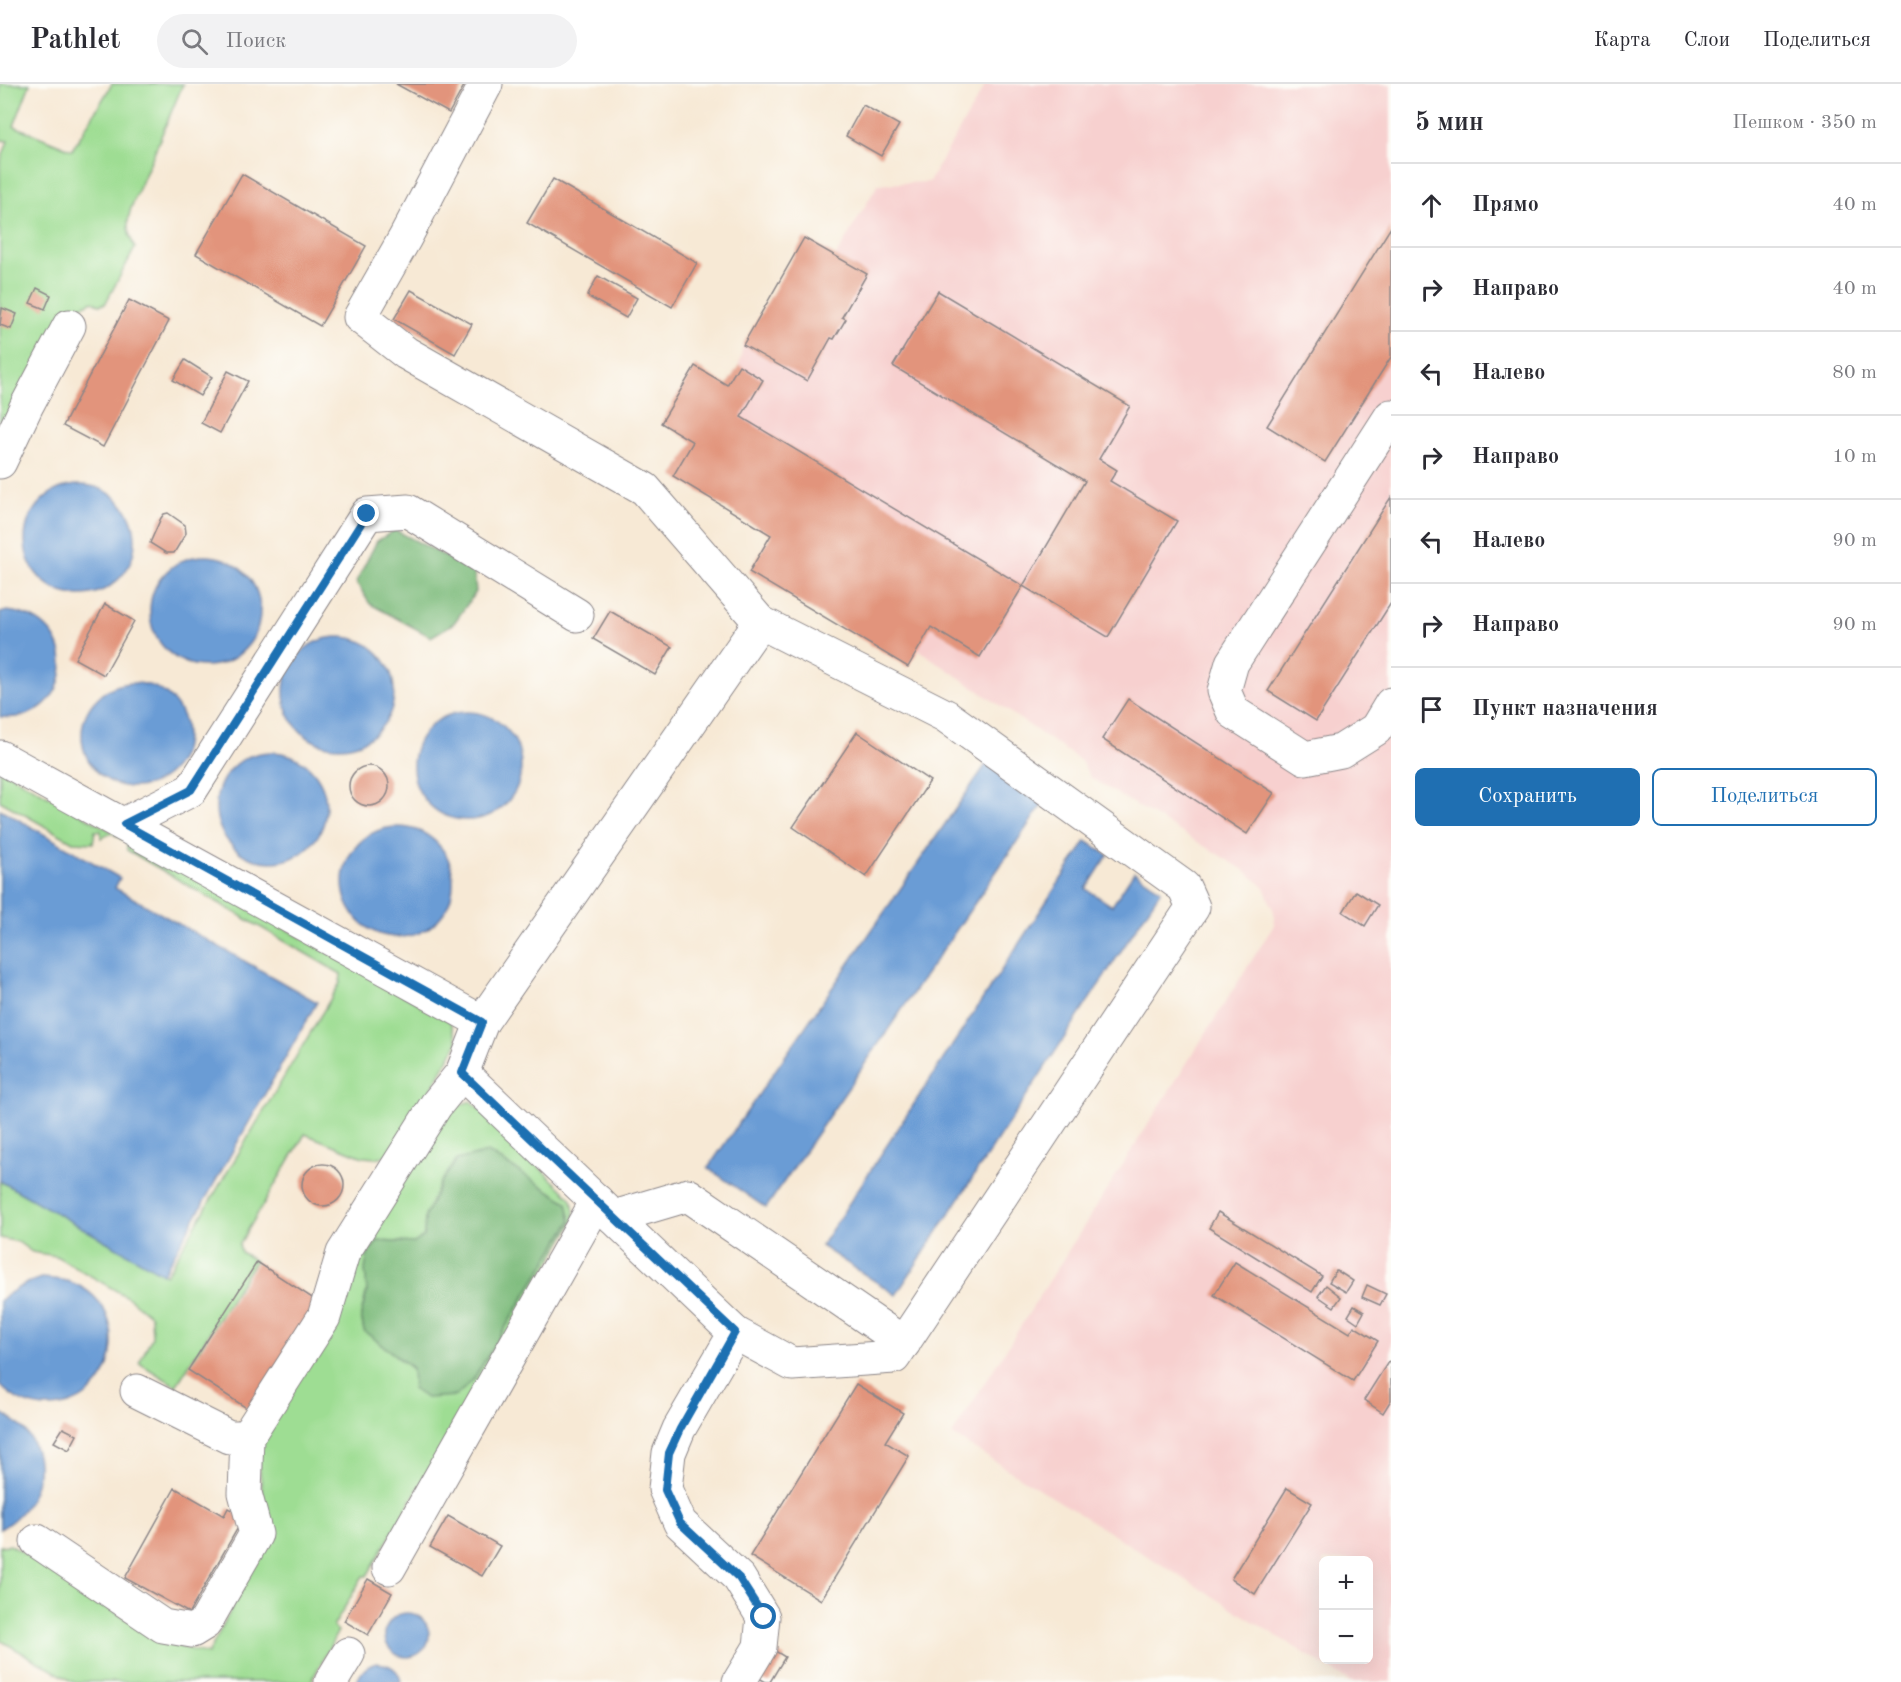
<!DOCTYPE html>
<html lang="ru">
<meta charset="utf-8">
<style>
:root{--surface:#fff;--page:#f2f2f3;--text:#2b2b33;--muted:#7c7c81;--line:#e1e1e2;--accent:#1f6fb2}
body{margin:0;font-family:"Old Standard TT",serif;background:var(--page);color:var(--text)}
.controls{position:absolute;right:18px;bottom:18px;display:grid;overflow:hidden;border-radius:9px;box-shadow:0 6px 24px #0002}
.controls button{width:54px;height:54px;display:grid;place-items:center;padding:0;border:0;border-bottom:2px solid var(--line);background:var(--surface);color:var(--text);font:30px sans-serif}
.stop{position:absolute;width:18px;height:18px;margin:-14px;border:4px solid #1f6fb2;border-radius:50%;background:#fff}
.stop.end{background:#1f6fb2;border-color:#fff;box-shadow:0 2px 6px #0008}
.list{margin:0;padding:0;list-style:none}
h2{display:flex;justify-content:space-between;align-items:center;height:78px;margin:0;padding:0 24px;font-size:26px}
h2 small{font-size:20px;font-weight:400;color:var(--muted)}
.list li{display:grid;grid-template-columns:39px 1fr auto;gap:18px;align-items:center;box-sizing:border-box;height:84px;padding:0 24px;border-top:2px solid var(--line)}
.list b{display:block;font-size:22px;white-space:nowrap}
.list em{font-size:20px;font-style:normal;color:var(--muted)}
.actions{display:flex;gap:12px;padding:18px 24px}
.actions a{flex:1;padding:14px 0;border:2px solid var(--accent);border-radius:9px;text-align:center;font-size:21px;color:var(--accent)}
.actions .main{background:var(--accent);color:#fff}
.icon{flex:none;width:33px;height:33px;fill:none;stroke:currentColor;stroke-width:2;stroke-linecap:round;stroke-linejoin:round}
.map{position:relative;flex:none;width:1391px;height:1598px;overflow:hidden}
header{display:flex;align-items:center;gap:36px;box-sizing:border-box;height:84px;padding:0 30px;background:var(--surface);border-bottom:2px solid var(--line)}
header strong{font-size:28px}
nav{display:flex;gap:33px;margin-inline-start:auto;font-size:21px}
.search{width:420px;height:54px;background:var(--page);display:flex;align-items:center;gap:15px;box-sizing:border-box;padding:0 21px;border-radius:33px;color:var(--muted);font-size:22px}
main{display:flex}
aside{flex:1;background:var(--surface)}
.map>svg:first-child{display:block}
.built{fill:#f7d0cf;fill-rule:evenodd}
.green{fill:#9edd93;stroke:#608067;stroke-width:1.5;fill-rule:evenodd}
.forest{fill:#7ebc7d;stroke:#506f5c;stroke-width:1.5}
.water{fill:#6a9cd5;stroke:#465f88;stroke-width:1.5}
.building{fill:#e2947c}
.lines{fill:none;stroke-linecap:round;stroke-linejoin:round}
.minor-casing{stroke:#8c8688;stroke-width:35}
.minor{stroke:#fff;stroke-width:33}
.route{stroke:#1f6fb2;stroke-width:8}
</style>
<header>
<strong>Pathlet</strong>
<div class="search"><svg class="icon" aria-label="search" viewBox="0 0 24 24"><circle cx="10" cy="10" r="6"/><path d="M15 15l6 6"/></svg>Поиск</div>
<nav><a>Карта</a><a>Слои</a><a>Поделиться</a></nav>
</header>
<main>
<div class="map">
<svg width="1391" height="1598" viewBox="0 0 1391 1598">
<rect width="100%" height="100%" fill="#fdfcf7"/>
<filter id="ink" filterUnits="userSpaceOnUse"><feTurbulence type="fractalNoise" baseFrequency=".0167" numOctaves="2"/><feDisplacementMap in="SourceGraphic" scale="12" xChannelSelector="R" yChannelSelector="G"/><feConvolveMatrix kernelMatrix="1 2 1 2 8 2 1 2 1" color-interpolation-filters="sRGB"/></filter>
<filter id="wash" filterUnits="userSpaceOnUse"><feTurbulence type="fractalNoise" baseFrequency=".008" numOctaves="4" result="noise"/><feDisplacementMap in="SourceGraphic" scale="24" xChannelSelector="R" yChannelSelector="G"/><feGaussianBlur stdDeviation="1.35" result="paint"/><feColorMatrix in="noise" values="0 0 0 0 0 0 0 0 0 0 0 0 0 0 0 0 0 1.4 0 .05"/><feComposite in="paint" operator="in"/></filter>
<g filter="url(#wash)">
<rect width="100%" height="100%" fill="#f7e9d5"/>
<path class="built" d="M986 0H1391V1598H1351L952 1351 1274 841V828L1264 803 1244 786 1091 694 1081 677 919 566 908 583 749 488 771 451 673 392 693 358 661 339 695 282 727 301 739 281 743 261 804 154 836 172 878 100 929 98ZM1324 1476H1368V1576H1324Z"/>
<g class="green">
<path d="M0 0H30L14 42 72 66 112 0H183L131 124C126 141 127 148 135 164L105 220 99 221 93 217 75 225 68 222 0 349V79L8 57 0 56Z"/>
<polygon points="0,685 450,937 458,958 406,1050 388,1071 376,1074 363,1073 305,1050 239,1161 241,1168 255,1177 176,1302 139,1279 152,1253 151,1232 129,1214 56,1172 32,1168 18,1158 0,1154 0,1097 166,1191 340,899 341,890 127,766 127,759 112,749 101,754 101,747 95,747 93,759 73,758 0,717"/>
<path d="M471 1017 572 1115 575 1135 367 1492H363L333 1543 338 1547 311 1598H73L0 1556V1462L10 1461 74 1498 112 1526 169 1560 208 1570 268 1455 258 1372 262 1342 359 1166 453 1023ZM441 1098 571 1137 473 1296 412 1285 364 1246 361 1231 378 1157 414 1159 424 1152 425 1132Z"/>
</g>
<g class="forest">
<polygon points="395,446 474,487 476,508 454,539 431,553 370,520 356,498 377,457"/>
<polygon points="488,1068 567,1118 571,1137 473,1296 456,1312 426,1314 413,1305 412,1284 364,1247 361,1231 367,1208 365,1185 368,1170 378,1157 414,1159 424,1152 425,1132 441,1098 457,1076"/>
</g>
<g class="water">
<circle cx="80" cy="456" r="55"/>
<circle cx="205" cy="527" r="55"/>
<path d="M7 527C88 535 74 641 0 633V529Z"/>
<circle cx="339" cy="608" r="55"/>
<circle cx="134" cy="651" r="52"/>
<circle cx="467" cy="682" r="54"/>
<circle cx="271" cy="723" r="55"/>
<polygon points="987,679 1044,718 766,1124 708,1084"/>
<polygon points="0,725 120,794 115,804 317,918 163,1190 0,1097"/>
<circle cx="398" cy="798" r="55"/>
<polygon points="1086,757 1108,771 1086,805 1112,822 1134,788 1161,806 896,1211 821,1162"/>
<path d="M41 1194C52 1195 63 1195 73 1199 137 1225 118 1323 49 1323 29 1323 13 1315 0 1301V1217C13 1205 25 1199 41 1194Z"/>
<path d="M0 1328C9 1333 19 1339 26 1348 51 1382 35 1426 0 1445Z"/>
<circle cx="407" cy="1551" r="22"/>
<path d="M377 1579C390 1580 399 1585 401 1598H357C361 1587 366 1582 377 1579Z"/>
</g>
<g id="blocks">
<g class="building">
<polygon points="396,0 465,0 449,29"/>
<polygon points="863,21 899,41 881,72 846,52"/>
<polygon points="242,90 366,162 320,242 196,170"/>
<polygon points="553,95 697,179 672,223 527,139"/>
<polygon points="1391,143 1391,273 1325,378 1267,342"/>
<polygon points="804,154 867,190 842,233 846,235 834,255 831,254 807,297 743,261"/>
<polygon points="598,192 637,214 626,234 587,212"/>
<polygon points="37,204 51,211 45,225 30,219"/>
<polygon points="411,206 472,240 455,270 394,235"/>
<polygon points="938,207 1130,322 1099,375 1117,386 1110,397 1177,437 1108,553 1023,502 980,573 931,543 908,583 749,488 771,451 673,392 693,358 661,339 695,282 727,301 739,281 763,296 741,333 1023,502 1085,397 893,282"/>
<polygon points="129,216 169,237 103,363 63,342"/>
<polygon points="2,224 17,230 11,245 0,241"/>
<polygon points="185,276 212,293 200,312 173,296"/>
<polygon points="228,287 248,297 220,349 201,339"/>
<polygon points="1391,413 1391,519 1316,637 1268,607"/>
<polygon points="168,429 185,441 186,449 174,469 166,469 150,459 161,434 164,430"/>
<polygon points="105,520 134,537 104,591 75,575"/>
<polygon points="610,527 672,563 655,591 593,555"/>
<polygon points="1128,615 1274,709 1247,750 1102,655"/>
<polygon points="857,648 930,697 866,793 793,743"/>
<circle cx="369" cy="702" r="20"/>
<polygon points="1356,807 1378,821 1365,842 1343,828"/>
<circle cx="323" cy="1101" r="21"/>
<polygon points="1218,1128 1322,1192 1312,1208 1209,1144"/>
<polygon points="257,1178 320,1219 251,1327 188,1286"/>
<polygon points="1235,1178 1350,1249 1354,1242 1378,1257 1353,1297 1214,1211"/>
<polygon points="1336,1186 1353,1197 1346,1208 1329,1198"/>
<polygon points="1326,1201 1341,1213 1334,1223 1318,1212"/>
<polygon points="1367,1201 1386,1210 1380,1221 1362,1213"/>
<polygon points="1354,1222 1364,1228 1358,1239 1348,1232"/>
<polygon points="1388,1278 1391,1280 1391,1316 1383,1329 1364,1316"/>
<polygon points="856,1300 903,1329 885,1358 909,1372 821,1516 750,1472"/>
<polygon points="63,1344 77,1351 69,1366 54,1358"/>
<polygon points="175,1404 224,1432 228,1424 244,1433 189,1529 125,1494"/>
<polygon points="1287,1404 1312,1419 1255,1510 1231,1495"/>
<polygon points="448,1432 500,1462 482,1492 430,1463"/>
<polygon points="368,1495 392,1509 368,1551 344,1537"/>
<polygon points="772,1565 785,1573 770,1598 766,1598 755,1592"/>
</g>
</g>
</g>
<g filter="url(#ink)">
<use href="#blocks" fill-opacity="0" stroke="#8c8688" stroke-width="1.5"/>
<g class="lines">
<defs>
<g id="minor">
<polyline points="1391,332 1232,579 1224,607 1233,628 1305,674 1341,667 1376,645 1391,620"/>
<polyline points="0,378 27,321 69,242"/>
<polyline points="0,673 482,938"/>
<polyline points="124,740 191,706 367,430 408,427 577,531"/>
<polyline points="462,989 735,1249 679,1345 669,1369 665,1405 680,1439 739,1494 763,1533 760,1563 739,1598"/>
<polyline points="614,1133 688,1111 904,1259"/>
<polyline points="735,1249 792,1280 894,1273 1193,823 1184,803 946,632 760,538"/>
<polyline points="137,1307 229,1353 247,1353"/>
<polyline points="37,1457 163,1542 192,1547 205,1539 256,1450 245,1409 247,1353 324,1233 343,1169 436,1021 462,989 482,938 760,538 645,405 406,269 360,233 405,154 486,0"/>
<polyline points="389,1484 597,1117"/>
<polyline points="331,1598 348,1570"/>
</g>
</defs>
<use href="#minor" class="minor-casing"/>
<use href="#minor" class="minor"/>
</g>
</g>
<g class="lines" filter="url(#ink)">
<polyline class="route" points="367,430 191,706 124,740 482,938 462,989 735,1248 680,1345 669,1369 665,1406 680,1439 739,1494 764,1533"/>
</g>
</svg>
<div class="controls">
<button>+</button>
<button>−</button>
</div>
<div class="stop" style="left:764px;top:1533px"></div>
<div class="stop end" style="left:367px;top:430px"></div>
</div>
<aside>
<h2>5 мин<small>Пешком · 350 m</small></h2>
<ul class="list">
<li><svg class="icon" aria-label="ahead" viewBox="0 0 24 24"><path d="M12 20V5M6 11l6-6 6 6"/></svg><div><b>Прямо</b></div><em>40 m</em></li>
<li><svg class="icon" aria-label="right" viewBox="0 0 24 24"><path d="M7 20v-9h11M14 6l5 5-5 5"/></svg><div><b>Направо</b></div><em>40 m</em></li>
<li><svg class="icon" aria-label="left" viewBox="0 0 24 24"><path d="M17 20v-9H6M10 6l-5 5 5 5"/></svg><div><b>Налево</b></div><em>80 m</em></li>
<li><svg class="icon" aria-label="right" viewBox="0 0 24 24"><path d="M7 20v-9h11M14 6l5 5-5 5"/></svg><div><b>Направо</b></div><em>10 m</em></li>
<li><svg class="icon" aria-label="left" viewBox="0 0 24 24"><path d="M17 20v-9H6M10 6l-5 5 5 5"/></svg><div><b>Налево</b></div><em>90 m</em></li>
<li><svg class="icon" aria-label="right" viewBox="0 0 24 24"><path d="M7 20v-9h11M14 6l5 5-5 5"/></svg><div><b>Направо</b></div><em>90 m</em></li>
<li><svg class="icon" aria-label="arrive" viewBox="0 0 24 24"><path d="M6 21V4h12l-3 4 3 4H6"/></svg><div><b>Пункт назначения</b></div></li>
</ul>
<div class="actions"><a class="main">Сохранить</a><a>Поделиться</a></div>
</aside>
</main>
